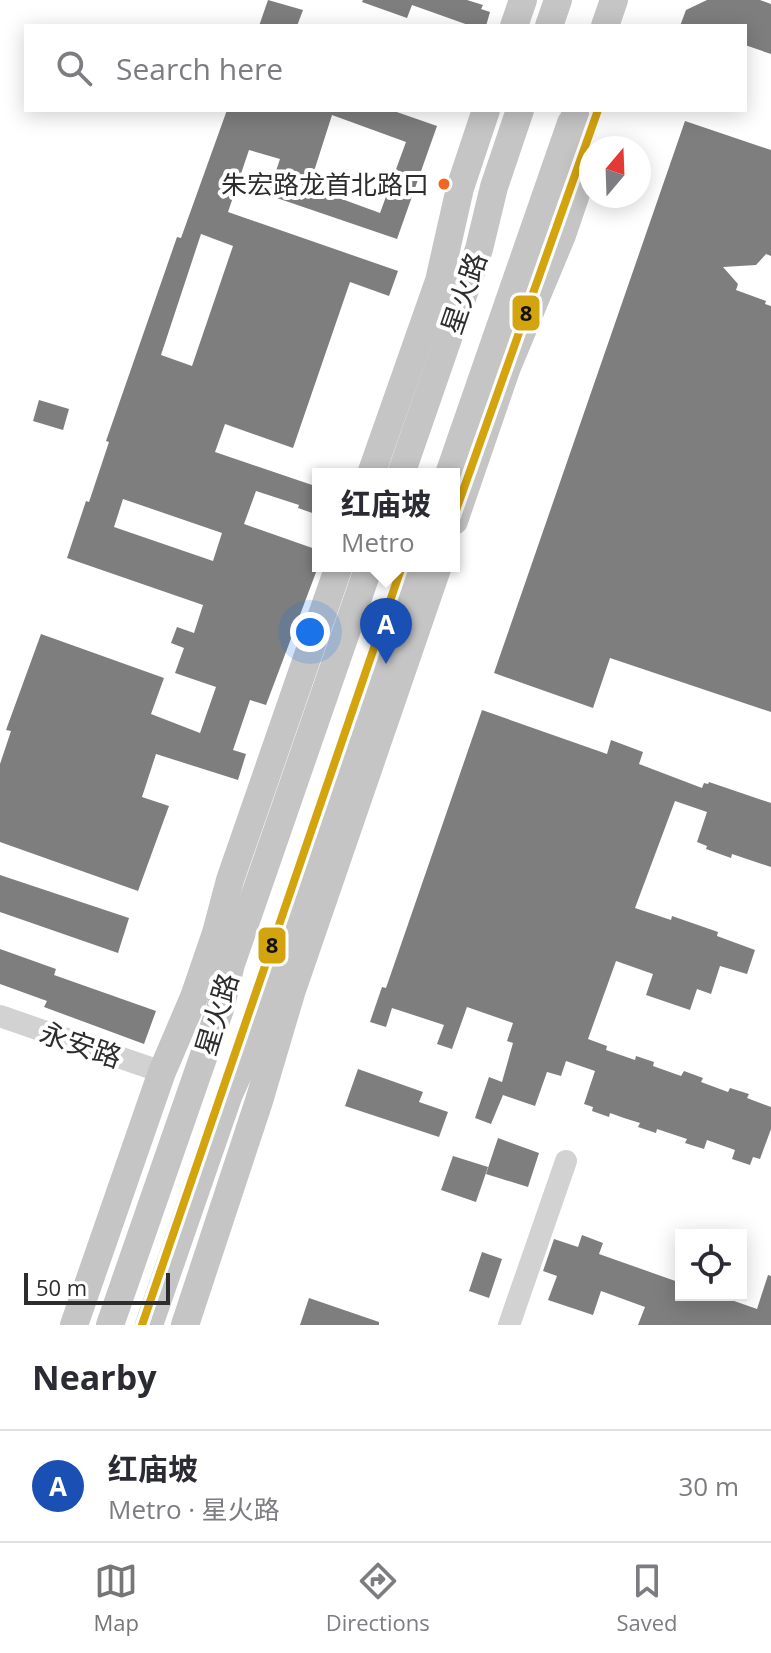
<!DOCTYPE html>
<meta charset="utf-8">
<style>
:root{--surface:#fff;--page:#f2f2f3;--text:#2b2b33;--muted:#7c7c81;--line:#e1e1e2;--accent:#767676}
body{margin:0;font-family:"Open Sans","Noto Sans SC",sans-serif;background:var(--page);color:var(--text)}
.controls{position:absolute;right:24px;bottom:24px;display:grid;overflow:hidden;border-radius:0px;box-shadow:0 4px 20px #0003}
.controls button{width:72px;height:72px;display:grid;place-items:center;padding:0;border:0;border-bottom:2px solid var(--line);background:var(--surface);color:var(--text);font:40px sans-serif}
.compass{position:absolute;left:579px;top:136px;width:72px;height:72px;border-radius:50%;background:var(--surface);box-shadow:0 4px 20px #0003;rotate:19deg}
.scale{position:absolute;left:24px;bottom:20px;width:146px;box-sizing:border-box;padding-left:8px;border:4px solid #2d2d2d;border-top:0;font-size:22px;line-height:28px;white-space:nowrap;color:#2d2d2d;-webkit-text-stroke:6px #fff;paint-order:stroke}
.you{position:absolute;left:310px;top:632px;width:28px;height:28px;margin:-20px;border:6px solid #fff;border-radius:50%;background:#1a73e8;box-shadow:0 0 0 12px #1a73e833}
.badge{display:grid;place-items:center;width:52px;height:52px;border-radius:50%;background:var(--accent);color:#fff;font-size:26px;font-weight:700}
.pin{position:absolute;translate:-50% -66px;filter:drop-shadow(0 2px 4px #0008)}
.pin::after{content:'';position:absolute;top:42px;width:28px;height:24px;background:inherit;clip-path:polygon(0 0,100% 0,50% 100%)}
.popup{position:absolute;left:312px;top:468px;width:148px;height:104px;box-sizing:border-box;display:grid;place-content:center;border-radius:0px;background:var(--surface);filter:drop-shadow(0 2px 6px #0005);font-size:26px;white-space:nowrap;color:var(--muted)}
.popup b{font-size:30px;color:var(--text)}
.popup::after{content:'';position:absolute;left:50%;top:100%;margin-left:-16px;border:16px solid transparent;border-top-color:var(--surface)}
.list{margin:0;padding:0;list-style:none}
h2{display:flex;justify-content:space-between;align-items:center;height:104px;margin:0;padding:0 32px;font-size:34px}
h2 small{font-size:26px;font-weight:400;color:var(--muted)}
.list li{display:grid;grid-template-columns:52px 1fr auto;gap:24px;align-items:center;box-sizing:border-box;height:112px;padding:0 32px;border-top:2px solid var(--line)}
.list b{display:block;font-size:30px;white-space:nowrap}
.list p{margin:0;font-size:26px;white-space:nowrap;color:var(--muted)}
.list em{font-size:26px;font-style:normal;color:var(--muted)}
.icon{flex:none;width:44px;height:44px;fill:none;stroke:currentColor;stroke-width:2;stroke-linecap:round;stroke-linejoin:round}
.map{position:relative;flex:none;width:771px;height:1325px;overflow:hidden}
.search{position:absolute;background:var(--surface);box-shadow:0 4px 20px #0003;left:24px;right:24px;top:24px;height:88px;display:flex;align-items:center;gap:20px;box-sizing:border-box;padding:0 28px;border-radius:0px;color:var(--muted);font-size:30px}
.sheet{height:216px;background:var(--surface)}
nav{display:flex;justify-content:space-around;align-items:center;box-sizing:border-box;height:112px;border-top:2px solid var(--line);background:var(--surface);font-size:22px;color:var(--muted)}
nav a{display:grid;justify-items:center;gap:4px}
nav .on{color:var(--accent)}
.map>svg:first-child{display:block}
.building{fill:#7e7e7e;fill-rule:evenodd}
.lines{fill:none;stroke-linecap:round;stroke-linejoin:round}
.minor{stroke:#d2d2d2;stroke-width:22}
.major{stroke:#c5c5c5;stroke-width:28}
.metro-1-casing{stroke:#fff;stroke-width:14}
.metro-1{stroke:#d4a40e;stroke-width:8}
.bus-dot{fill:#f26522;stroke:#fff;stroke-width:3}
.labels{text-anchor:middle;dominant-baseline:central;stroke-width:8;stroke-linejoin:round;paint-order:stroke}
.bus-label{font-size:26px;fill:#2d2d2d;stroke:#fff;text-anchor:end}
.street-label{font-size:28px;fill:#2d2d2d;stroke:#fff}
.line-badge{stroke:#fff;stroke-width:3}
.pale-badge-label{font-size:22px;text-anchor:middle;font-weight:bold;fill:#111}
</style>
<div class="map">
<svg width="771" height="1325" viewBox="0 0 771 1325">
<rect width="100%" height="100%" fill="#fff"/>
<g class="building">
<polygon points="268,0 303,10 297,26 259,26"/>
<polygon points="363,0 467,0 483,5 481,9 490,12 486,26 471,26 412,5 407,18 362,2"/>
<polygon points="707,0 760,0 771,4 771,54 745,45 745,26 680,26 686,10"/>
<path d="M227 110H391L437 126 397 239 268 195 280 159 249 150 228 212 398 271 389 296 350 282 293 448 225 424 215 452 318 487V515L298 508 299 505 256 491 244 524 318 550V567L266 705 250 700 233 750 246 754 238 780 156 754 142 797 169 806 138 891 0 842V764L11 731 6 730 41 634 164 678 151 714 200 733 216 687 175 673 184 648 171 643 177 627 194 633 203 605 67 558 86 501 89 502 109 442 106 441 177 237 181 238ZM332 115 406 142 380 213 309 187ZM201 234 233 246 192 366 161 355ZM123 499 222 533 213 561 114 527Z"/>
<polygon points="685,121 771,150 771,256 766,254 756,265 723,267 738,284 736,290 766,301 765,304 771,306 771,712 610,658 593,708 494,673"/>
<polygon points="39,400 69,409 63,430 33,421"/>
<polygon points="482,710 607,754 611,740 643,752 639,764 702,788 704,783 708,784 709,782 771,803 771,867 732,854 731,858 706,849 707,846 697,842 707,812 675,801 635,908 671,920 672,916 718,932 717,936 755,950 747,974 720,966 711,994 697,989 690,1010 646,995 653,974 616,961 588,1039 607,1046 606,1050 635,1060 636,1056 654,1062 653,1066 681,1076 684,1071 703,1078 701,1082 728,1092 730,1088 749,1094 747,1098 771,1107 771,1129 760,1159 753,1157 750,1165 732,1159 735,1150 707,1140 704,1149 685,1143 687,1139 657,1129 656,1133 638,1127 640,1123 624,1118 610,1113 609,1117 592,1111 593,1107 584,1104 595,1071 566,1061 561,1076 547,1072 535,1106 503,1095 491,1124 475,1118 489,1077 502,1082 513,1043 507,1041 513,1023 467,1007 452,1049 437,1044 444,1025 392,1008 386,1027 370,1022 382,987 386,988"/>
<polygon points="0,875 129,918 118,953 0,912"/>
<polygon points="0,949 56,969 54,975 156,1011 144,1044 44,1007 47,1001 0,984"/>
<polygon points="358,1069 423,1092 419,1102 448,1112 439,1137 345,1106"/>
<polygon points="498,1138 539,1153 528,1187 486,1174"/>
<polygon points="453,1156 488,1167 476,1202 441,1190"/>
<polygon points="582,1235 603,1243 599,1254 681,1283 681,1295 717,1295 757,1309 768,1275 771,1276 771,1325 638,1325 645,1307 601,1291 593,1315 548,1300 557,1276 543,1271 554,1239 578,1247"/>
<polygon points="482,1252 502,1259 489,1298 469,1291"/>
<polygon points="309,1298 379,1322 379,1325 300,1325"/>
</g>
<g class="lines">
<g class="minor">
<polyline points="0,1016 162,1072"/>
<polyline points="509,1325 566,1161"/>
</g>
<g class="major">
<polyline points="514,26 523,0"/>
<polyline points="549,26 558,0"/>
<polyline points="605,26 614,0"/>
<polyline points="371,474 439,281 460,188 486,110"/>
<polyline points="401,474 479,249 494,187 520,110"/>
<polyline points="449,474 571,123"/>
<polyline points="454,521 507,367 562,235 579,185 575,113"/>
<polyline points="74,1325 162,1072 194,997 216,933 230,880 339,566"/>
<polyline points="110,1325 220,1009 231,964 369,566"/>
<polyline points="149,1325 229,1094 259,1028 417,566"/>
<polyline points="185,1325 259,1101 291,993 438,566"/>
</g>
<defs>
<g id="metro-1">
<polyline points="454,516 598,110"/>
<polyline points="142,1325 402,566"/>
</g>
</defs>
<use href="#metro-1" class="metro-1-casing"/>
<use href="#metro-1" class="metro-1"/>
</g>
<circle class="bus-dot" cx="444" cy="184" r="7"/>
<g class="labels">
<g class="bus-label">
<text x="429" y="184">朱宏路龙首北路口</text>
</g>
<g class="street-label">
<text transform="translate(463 293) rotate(-71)">星火路</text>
<text transform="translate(216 1014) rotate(-73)">星火路</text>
<text transform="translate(81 1044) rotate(19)">永安路</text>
</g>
</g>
<g class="line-badge">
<rect x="511" y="294" width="30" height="38" rx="8" fill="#d4a40e"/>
<rect x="257" y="926" width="30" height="39" rx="8" fill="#d4a40e"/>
</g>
<g class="pale-badge-label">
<text x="526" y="321">8</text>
<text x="272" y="953">8</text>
</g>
</svg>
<div class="controls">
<button><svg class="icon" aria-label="locate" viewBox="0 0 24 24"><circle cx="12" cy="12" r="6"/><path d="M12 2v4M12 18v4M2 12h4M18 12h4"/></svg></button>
</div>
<svg class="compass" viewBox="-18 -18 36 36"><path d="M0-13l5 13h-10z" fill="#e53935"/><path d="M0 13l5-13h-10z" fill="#7c7c81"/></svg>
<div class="scale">50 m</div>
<div class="you"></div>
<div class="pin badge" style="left:386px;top:664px;background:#1a4fb4">A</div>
<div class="popup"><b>红庙坡</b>Metro</div>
<div class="search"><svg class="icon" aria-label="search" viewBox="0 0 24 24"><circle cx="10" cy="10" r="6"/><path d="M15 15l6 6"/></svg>Search here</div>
</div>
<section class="sheet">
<h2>Nearby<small></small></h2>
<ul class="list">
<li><span class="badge" style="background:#1a4fb4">A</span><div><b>红庙坡</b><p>Metro · 星火路</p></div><em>30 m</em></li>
</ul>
</section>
<nav>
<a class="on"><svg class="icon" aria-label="map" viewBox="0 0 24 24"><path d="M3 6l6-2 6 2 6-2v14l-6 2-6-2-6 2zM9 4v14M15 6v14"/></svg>Map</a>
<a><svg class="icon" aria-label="directions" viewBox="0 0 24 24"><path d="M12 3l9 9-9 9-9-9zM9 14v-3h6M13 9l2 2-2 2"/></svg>Directions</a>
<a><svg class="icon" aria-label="saved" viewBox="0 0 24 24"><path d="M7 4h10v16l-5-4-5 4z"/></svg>Saved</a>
</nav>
